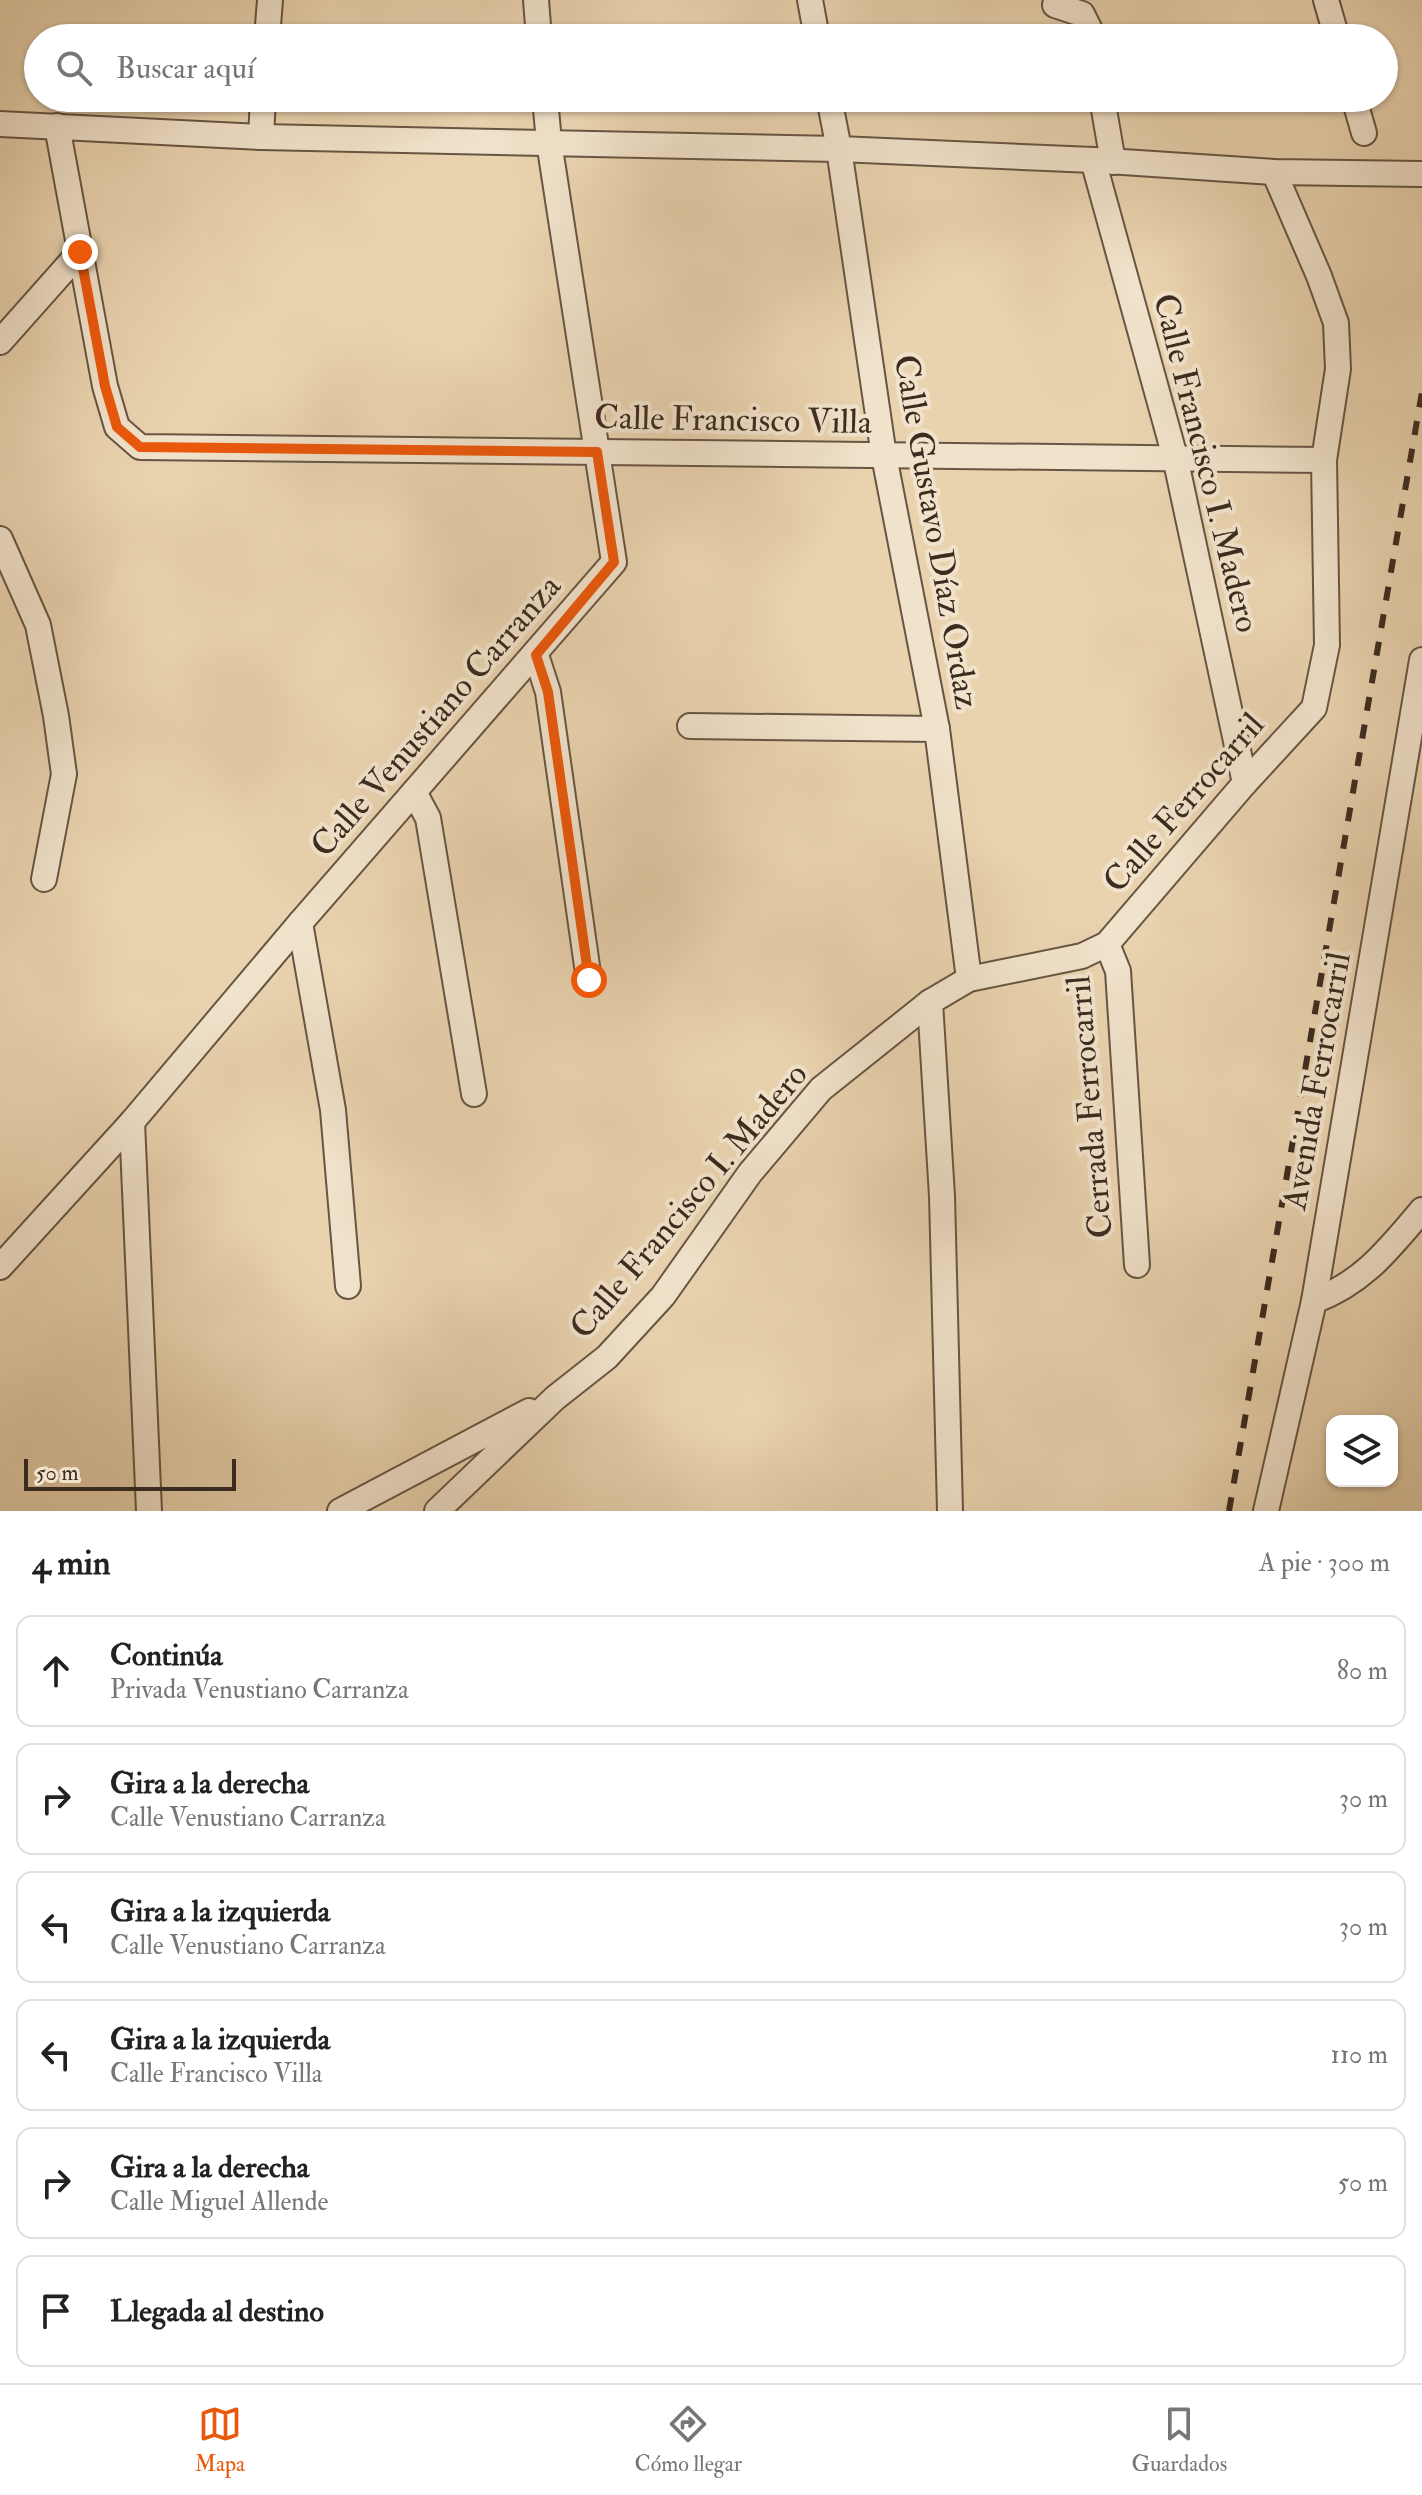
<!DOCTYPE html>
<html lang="es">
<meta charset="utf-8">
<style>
:root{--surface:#fff;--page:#f2f2f2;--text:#222;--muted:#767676;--line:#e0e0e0;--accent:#ea580c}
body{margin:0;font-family:"IM FELL Double Pica",serif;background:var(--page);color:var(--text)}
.controls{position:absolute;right:24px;bottom:24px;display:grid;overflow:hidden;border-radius:16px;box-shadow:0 2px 6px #0004}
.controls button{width:72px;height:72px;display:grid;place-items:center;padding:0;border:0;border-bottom:2px solid var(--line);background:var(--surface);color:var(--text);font:40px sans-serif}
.scale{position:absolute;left:24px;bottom:20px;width:212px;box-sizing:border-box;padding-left:8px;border:4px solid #3c2b1f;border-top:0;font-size:22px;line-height:28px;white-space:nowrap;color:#3c2b1f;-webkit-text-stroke:6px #f1e2cb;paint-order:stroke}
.stop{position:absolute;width:24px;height:24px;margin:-18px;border:6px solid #ea580c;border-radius:50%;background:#fff}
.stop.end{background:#ea580c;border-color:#fff;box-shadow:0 2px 8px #0008}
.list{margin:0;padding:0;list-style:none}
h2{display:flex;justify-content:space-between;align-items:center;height:104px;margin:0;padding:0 32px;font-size:34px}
h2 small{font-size:26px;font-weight:400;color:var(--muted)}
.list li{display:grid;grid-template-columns:52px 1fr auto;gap:24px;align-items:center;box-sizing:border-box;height:112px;margin:0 16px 16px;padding:0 16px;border:2px solid var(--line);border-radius:16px}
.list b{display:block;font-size:30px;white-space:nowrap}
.list p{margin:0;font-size:26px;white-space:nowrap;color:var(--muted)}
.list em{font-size:26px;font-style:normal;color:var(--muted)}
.icon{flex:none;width:44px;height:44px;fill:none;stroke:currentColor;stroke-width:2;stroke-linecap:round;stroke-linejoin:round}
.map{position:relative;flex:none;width:1422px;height:1511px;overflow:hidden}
.search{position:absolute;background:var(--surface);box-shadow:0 2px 6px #0004;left:24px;right:24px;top:24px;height:88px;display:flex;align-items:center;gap:20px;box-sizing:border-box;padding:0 28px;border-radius:44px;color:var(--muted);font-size:30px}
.sheet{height:872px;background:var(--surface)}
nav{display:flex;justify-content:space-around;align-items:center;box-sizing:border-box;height:112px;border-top:2px solid var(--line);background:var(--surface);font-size:22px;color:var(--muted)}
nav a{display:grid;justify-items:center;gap:4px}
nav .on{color:var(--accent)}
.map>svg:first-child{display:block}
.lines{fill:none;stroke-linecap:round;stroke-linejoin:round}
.minor-casing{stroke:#675543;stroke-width:28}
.minor{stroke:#f1e2cb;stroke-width:24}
.rail{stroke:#3c2b1f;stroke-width:6;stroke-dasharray:14 14;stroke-linecap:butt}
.route{stroke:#ea580c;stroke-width:10}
.labels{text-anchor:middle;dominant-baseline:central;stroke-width:8;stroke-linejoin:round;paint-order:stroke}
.street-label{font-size:34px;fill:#3c2b1f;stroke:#f1e2cb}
</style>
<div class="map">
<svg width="1422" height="1511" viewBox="0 0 1422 1511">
<rect width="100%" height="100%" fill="#e9d3af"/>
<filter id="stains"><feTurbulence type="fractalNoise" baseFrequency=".0025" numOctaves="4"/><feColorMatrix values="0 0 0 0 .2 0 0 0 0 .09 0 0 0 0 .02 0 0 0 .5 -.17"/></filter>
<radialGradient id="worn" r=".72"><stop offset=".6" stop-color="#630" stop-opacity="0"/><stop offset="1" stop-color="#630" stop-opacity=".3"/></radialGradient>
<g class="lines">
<defs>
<g id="minor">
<polyline points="536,0 539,38"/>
<polyline points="810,0 817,38"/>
<polyline points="1326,0 1337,38"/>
<polyline points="1055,5 1082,14 1089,28 1091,38"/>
<polyline points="267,38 270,0"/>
<polyline points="829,98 839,149 884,456 937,729 969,979"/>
<polyline points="1102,98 1113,162"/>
<polyline points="1354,98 1364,133"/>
<polyline points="0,124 261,137 839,149 1093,160 1274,172 1422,174"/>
<polyline points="57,126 105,386 117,427 140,447 1324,460"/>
<polyline points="261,137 263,98"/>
<polyline points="1093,160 1175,457 1245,783"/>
<polyline points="0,342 80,252"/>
<polyline points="0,539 38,625 56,716 64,774 44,879"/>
<polyline points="536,655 548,692 589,980"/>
<polyline points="690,726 937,729"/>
<polyline points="414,792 428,818 474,1094"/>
<polyline points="300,923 333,1110 348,1286"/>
<polyline points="1107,944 1118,971 1137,1265"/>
<polyline points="930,1002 942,1196 950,1511"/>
<polyline points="132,1122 149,1511"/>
<polyline points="0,1267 132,1122 300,923 614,562 549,142 545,98"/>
<path d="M1314 1301C1363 1283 1389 1249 1422 1210"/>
<polyline points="340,1511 529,1411"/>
<polyline points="437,1511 555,1398 607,1357 663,1296 750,1173 821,1089 930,1002 969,979 1082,956 1107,944 1245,783 1314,708 1327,645 1324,460 1338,369 1336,323 1319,276 1274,172"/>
<polyline points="1266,1511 1314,1301 1422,660"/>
</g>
</defs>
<use href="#minor" class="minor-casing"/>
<use href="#minor" class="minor"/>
<polyline class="rail" points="1229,1511 1422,392"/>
</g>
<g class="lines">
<polyline class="route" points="80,252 105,386 117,427 140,447 597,452 614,562 536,655 548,692 589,980"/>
</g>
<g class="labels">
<g class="street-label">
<text transform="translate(733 420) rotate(1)">Calle Francisco Villa</text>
<text transform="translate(1206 463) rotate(76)">Calle Francisco I. Madero</text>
<text transform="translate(936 532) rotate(80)">Calle Gustavo Díaz Ordaz</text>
<text transform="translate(436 716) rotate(-49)">Calle Venustiano Carranza</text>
<text transform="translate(1184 803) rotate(-49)">Calle Ferrocarril</text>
<text transform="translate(1317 1081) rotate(-80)">Avenida Ferrocarril</text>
<text transform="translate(1090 1107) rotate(-95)">Cerrada Ferrocarril</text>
<text transform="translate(689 1201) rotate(-50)">Calle Francisco I. Madero</text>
</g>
</g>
<rect width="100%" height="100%" filter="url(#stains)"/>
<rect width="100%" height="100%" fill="url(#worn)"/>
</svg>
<div class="controls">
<button><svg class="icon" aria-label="layers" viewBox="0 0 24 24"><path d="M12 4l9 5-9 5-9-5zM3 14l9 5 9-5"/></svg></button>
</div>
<div class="scale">50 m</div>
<div class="stop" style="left:589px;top:980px"></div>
<div class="stop end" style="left:80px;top:252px"></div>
<div class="search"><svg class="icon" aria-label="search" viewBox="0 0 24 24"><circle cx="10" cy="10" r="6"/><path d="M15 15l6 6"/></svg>Buscar aquí</div>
</div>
<section class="sheet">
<h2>4 min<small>A pie · 300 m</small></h2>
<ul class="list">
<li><svg class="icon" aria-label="ahead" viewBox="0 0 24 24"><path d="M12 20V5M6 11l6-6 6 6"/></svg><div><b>Continúa</b><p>Privada Venustiano Carranza</p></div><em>80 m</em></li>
<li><svg class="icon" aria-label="right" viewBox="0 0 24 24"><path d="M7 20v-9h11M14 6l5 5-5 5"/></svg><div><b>Gira a la derecha</b><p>Calle Venustiano Carranza</p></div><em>30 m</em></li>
<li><svg class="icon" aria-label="left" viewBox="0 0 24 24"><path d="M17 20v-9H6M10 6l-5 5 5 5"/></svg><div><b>Gira a la izquierda</b><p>Calle Venustiano Carranza</p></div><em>30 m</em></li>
<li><svg class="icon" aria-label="left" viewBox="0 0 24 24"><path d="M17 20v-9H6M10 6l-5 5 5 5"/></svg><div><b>Gira a la izquierda</b><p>Calle Francisco Villa</p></div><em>110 m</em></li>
<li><svg class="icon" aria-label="right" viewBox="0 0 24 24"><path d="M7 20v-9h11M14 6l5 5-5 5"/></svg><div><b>Gira a la derecha</b><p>Calle Miguel Allende</p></div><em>50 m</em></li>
<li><svg class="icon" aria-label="arrive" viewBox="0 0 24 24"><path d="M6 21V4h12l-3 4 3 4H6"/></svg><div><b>Llegada al destino</b></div></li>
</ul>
</section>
<nav>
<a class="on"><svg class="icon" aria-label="map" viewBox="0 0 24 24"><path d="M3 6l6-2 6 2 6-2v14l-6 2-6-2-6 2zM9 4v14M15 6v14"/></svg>Mapa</a>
<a><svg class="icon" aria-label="directions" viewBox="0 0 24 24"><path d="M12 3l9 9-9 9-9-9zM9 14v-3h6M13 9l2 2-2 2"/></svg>Cómo llegar</a>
<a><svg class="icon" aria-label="saved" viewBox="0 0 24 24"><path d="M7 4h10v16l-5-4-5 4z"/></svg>Guardados</a>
</nav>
